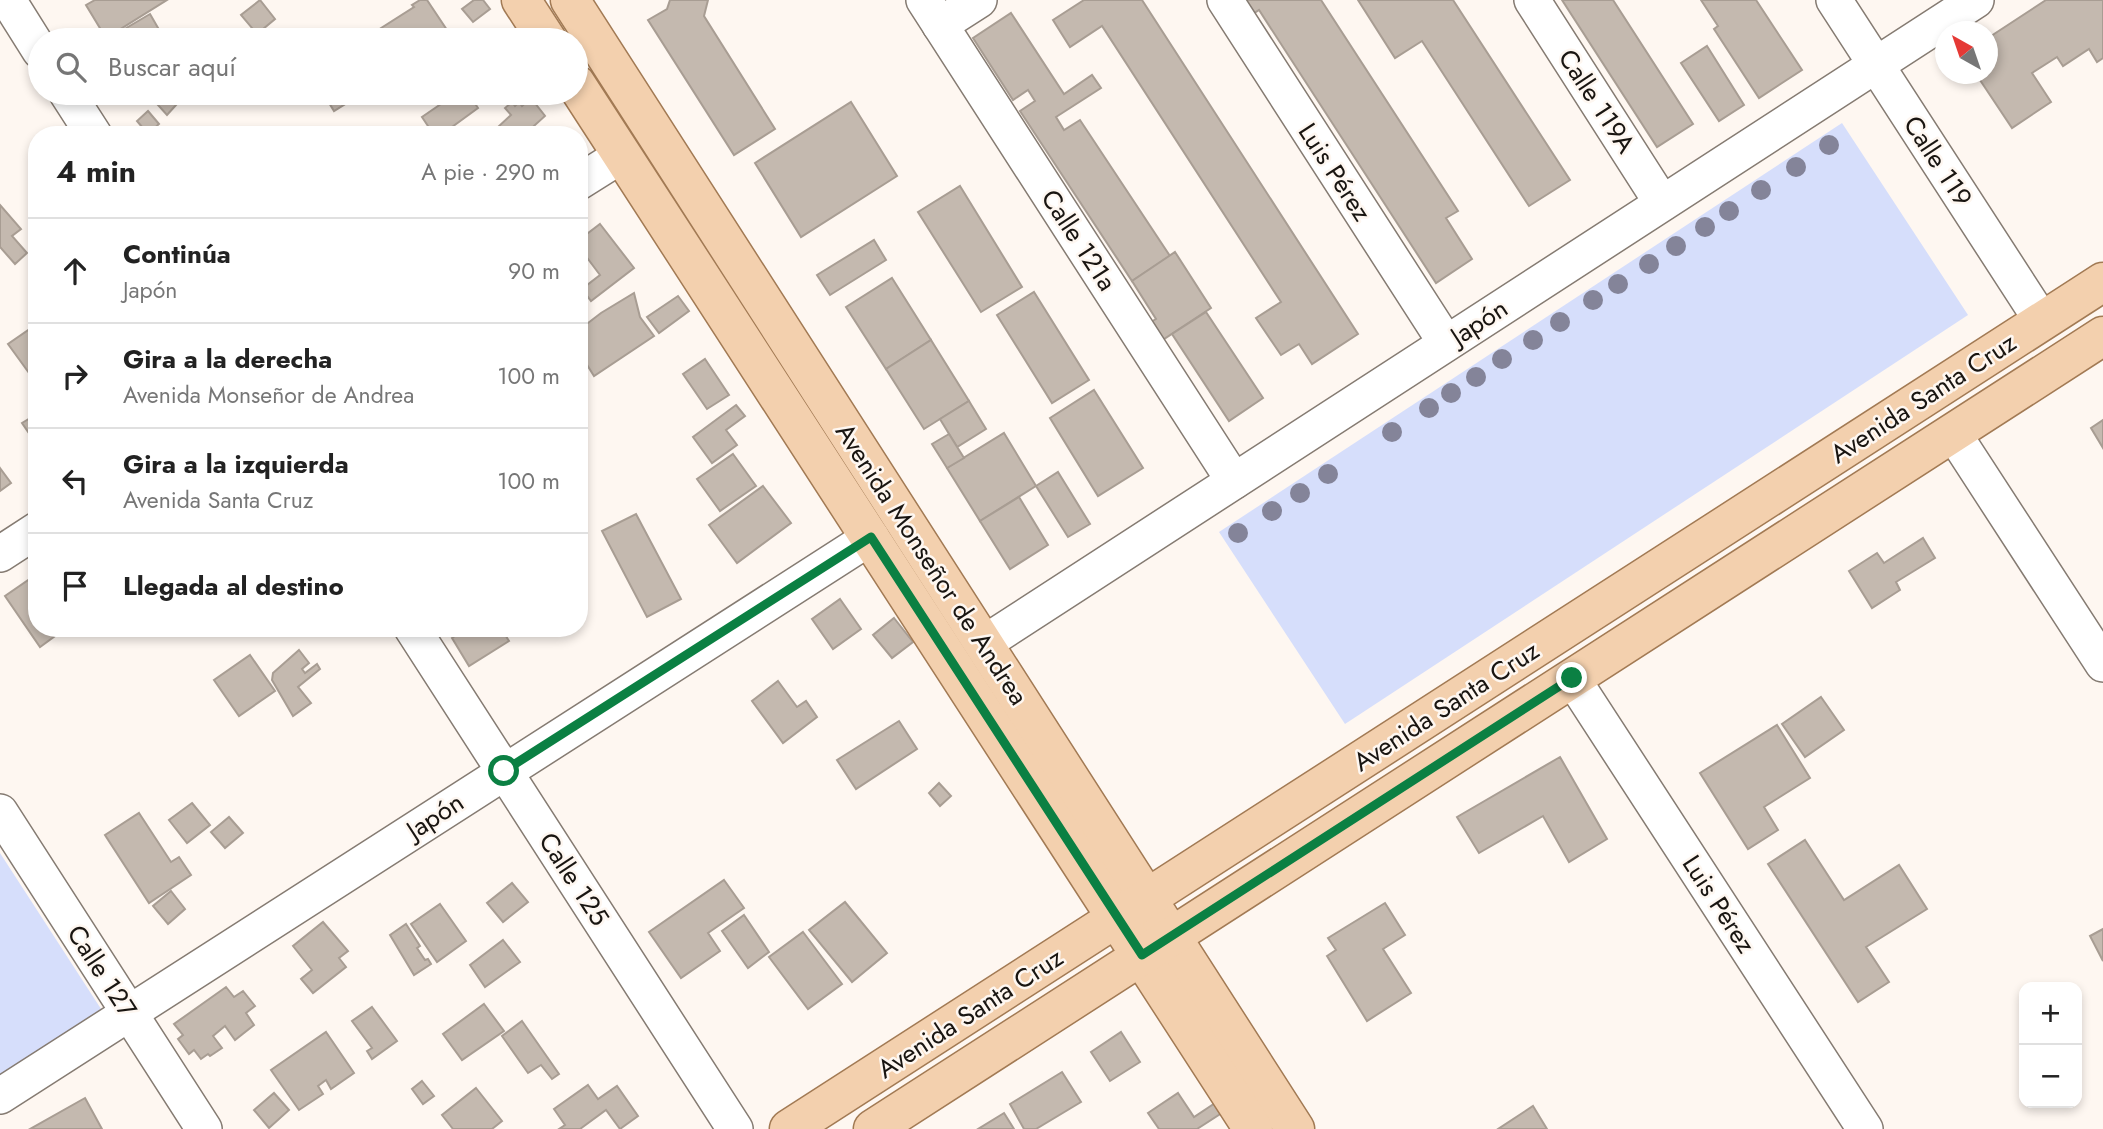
<!DOCTYPE html>
<html lang="es">
<meta charset="utf-8">
<style>
:root{--surface:#fff;--page:#f2f2f2;--text:#222;--muted:#767676;--line:#e0e0e0}
body{margin:0;font-family:Jost,sans-serif;background:var(--page);color:var(--text)}
.controls{position:absolute;right:21px;bottom:21px;display:grid;overflow:hidden;border-radius:14px;box-shadow:0 4px 10px #0003}
.controls button{width:63px;height:63px;display:grid;place-items:center;padding:0;border:0;border-bottom:2px solid var(--line);background:var(--surface);color:var(--text);font:35px sans-serif}
.compass{position:absolute;left:1935px;top:21px;width:63px;height:63px;border-radius:50%;background:var(--surface);box-shadow:0 4px 10px #0003;rotate:320deg}
.stop{position:absolute;width:21px;height:21px;margin:-16px;border:5px solid #0b8043;border-radius:50%;background:#fff}
.stop.end{background:#0b8043;border-color:#fff;box-shadow:0 2px 7px #0008}
.list{margin:0;padding:0;list-style:none}
h2{display:flex;justify-content:space-between;align-items:center;height:91px;margin:0;padding:0 28px;font-size:30px}
h2 small{font-size:23px;font-weight:400;color:var(--muted)}
.list li{display:grid;grid-template-columns:46px 1fr auto;gap:21px;align-items:center;box-sizing:border-box;height:105px;padding:0 28px;border-top:2px solid var(--line)}
.list b{display:block;font-size:26px;white-space:nowrap}
.list p{margin:0;font-size:23px;white-space:nowrap;color:var(--muted)}
.list em{font-size:23px;font-style:normal;color:var(--muted)}
.icon{flex:none;width:38px;height:38px;fill:none;stroke:currentColor;stroke-width:2;stroke-linecap:round;stroke-linejoin:round}
.map{position:relative;flex:none;width:2103px;height:1129px;overflow:hidden}
.search{position:absolute;background:var(--surface);box-shadow:0 4px 10px #0003;left:28px;top:28px;width:560px;height:77px;display:flex;align-items:center;gap:18px;box-sizing:border-box;padding:0 24px;border-radius:38px;color:var(--muted);font-size:26px}
.panel{position:absolute;background:var(--surface);box-shadow:0 4px 10px #0003;left:28px;top:126px;width:560px;height:511px;border-radius:28px}
.map>svg:first-child{display:block}
.green{fill:#d6defb}
.building{fill:#c4b9af;stroke:#a89d93;stroke-width:2}
.lines{fill:none;stroke-linecap:round;stroke-linejoin:round}
.minor-casing{stroke:#857b72;stroke-width:38}
.major-casing{stroke:#a27a54;stroke-width:41}
.minor{stroke:#fff;stroke-width:35}
.major{stroke:#f3d0ae;stroke-width:38}
.tree{fill:#848499}
.route{stroke:#0b8043;stroke-width:9}
.labels{text-anchor:middle;dominant-baseline:central;stroke-width:5;stroke-linejoin:round;paint-order:stroke}
.street-label{font-size:26px;fill:#191511;stroke:#fef7f1}
</style>
<div class="map">
<svg width="2103" height="1129" viewBox="0 0 2103 1129">
<rect width="100%" height="100%" fill="#fef7f1"/>
<g class="green">
<polygon points="1842,123 1968,315 1345,724 1219,532"/>
<polygon points="0,853 103,1012 0,1079"/>
</g>
<g class="building">
<polygon points="95,0 167,0 106,38 86,5"/>
<polygon points="260,0 275,19 257,34 241,15"/>
<polygon points="420,0 427,0 451,36 445,40 435,40 431,33 420,40 369,40 367,37 414,7 412,5"/>
<polygon points="474,0 483,0 490,9 473,22 462,9"/>
<polygon points="670,0 708,0 704,16 775,129 734,155 648,20 667,9"/>
<polygon points="1084,0 1142,0 1358,334 1312,364 1299,344 1281,355 1256,318 1281,302 1102,26 1070,47 1053,20"/>
<polygon points="1241,0 1321,0 1458,211 1446,218 1472,259 1436,283 1259,10 1244,20"/>
<polygon points="1358,0 1453,0 1570,180 1529,206 1422,41 1395,58"/>
<polygon points="1562,0 1613,0 1693,124 1657,147"/>
<polygon points="1701,0 1756,0 1802,70 1759,98 1714,29 1718,26"/>
<polygon points="2046,0 2103,0 2103,58 2097,62 2089,49 2063,66 2057,57 2032,73 2051,102 2012,128 1976,74 1988,74 1988,38"/>
<polygon points="1011,13 1064,94 1092,75 1101,88 1056,117 1064,130 1080,120 1170,256 1132,281 1020,111 1035,101 1028,90 1013,100 973,38"/>
<polygon points="150,14 165,40 106,40"/>
<polygon points="1707,46 1744,105 1719,121 1681,63"/>
<polygon points="323,93 363,93 334,111"/>
<polygon points="457,93 468,93 478,108 441,135 434,135 422,117"/>
<polygon points="166,96 176,105 167,115 158,105"/>
<polygon points="531,98 545,116 524,135 505,135 498,127 511,115 505,108 512,102 515,106 519,102 522,106"/>
<polygon points="851,102 897,176 801,237 755,163"/>
<polygon points="148,111 159,124 148,134 137,121"/>
<polygon points="960,186 1022,287 981,312 918,212"/>
<polygon points="0,205 21,229 12,236 27,253 15,264 0,247"/>
<polygon points="600,224 634,268 591,301 582,289 600,275 579,247 579,240"/>
<polygon points="874,240 886,260 830,295 817,275"/>
<polygon points="1175,252 1211,308 1161,341 1149,323 1156,319 1132,281"/>
<polygon points="892,278 931,340 886,369 846,307"/>
<polygon points="1034,292 1089,380 1052,403 997,315"/>
<polygon points="634,293 640,317 654,336 594,376 579,352 579,330 601,313"/>
<polygon points="678,296 689,311 659,333 647,317"/>
<polygon points="1206,312 1263,398 1229,421 1172,334"/>
<polygon points="37,324 37,384 8,344"/>
<polygon points="931,340 969,401 924,429 886,369"/>
<polygon points="705,359 729,395 707,409 683,374"/>
<polygon points="1094,390 1143,468 1098,496 1050,418"/>
<polygon points="969,401 986,429 957,447 940,419"/>
<polygon points="736,405 745,416 726,430 737,445 712,463 693,437"/>
<polygon points="37,414 37,445 22,423"/>
<polygon points="2103,420 2103,448 2091,428"/>
<polygon points="1004,433 1036,486 980,521 947,468"/>
<polygon points="949,434 964,458 947,468 932,444"/>
<polygon points="733,454 756,486 720,511 697,479"/>
<polygon points="0,468 11,483 0,491"/>
<polygon points="1058,472 1090,524 1068,537 1036,486"/>
<polygon points="763,486 791,523 737,563 709,525"/>
<polygon points="1019,497 1048,545 1010,569 980,521"/>
<polygon points="636,514 681,599 647,617 602,531"/>
<polygon points="1923,538 1935,558 1896,582 1900,590 1872,608 1849,571 1877,553 1884,563"/>
<polygon points="37,574 37,628 66,628 40,647 5,596"/>
<polygon points="840,599 861,629 833,649 812,619"/>
<polygon points="894,618 913,642 892,658 873,635"/>
<polygon points="467,628 501,628 509,641 469,666 452,638"/>
<polygon points="299,650 309,663 302,669 305,673 317,664 320,669 298,687 311,703 293,716 272,680 273,673"/>
<polygon points="250,655 275,691 239,716 214,680"/>
<polygon points="778,681 797,707 806,701 817,717 783,743 752,701"/>
<polygon points="1821,697 1844,730 1805,757 1782,724"/>
<polygon points="899,721 917,749 856,789 837,760"/>
<polygon points="1777,725 1810,778 1764,807 1778,830 1748,849 1700,773"/>
<polygon points="1560,757 1607,839 1569,862 1543,816 1479,853 1457,817"/>
<polygon points="939,783 951,796 940,806 929,793"/>
<polygon points="192,803 210,825 187,843 169,820"/>
<polygon points="139,813 171,862 179,857 191,875 149,903 105,835"/>
<polygon points="229,817 243,833 225,848 211,832"/>
<polygon points="1805,840 1844,900 1899,865 1927,909 1866,947 1889,982 1858,1002 1768,864"/>
<polygon points="724,880 744,908 708,933 720,951 681,978 649,932"/>
<polygon points="512,883 528,902 503,922 487,903"/>
<polygon points="171,891 185,909 168,924 153,906"/>
<polygon points="845,902 887,953 852,982 809,930"/>
<polygon points="1385,903 1405,935 1383,949 1411,993 1367,1021 1327,956 1336,950 1328,938"/>
<polygon points="440,904 466,941 437,962 411,924"/>
<polygon points="744,915 769,952 748,968 722,931"/>
<polygon points="323,922 348,951 339,958 346,967 313,993 301,979 312,970 293,946"/>
<polygon points="406,924 420,946 417,948 425,960 428,959 431,964 414,975 390,935"/>
<polygon points="2103,929 2103,961 2090,936"/>
<polygon points="803,932 842,984 808,1009 769,957"/>
<polygon points="503,940 520,962 485,987 470,965"/>
<polygon points="226,987 234,997 243,991 255,1006 246,1013 254,1025 235,1040 225,1026 213,1036 222,1048 210,1056 208,1054 201,1059 194,1050 189,1054 178,1039 183,1035 174,1024"/>
<polygon points="484,1004 504,1031 462,1060 443,1034"/>
<polygon points="372,1007 397,1041 372,1059 367,1051 372,1048 352,1021"/>
<polygon points="522,1021 559,1074 552,1079 541,1065 528,1073 502,1036"/>
<polygon points="326,1032 354,1073 331,1089 326,1080 318,1086 323,1094 299,1110 271,1070"/>
<polygon points="1121,1032 1140,1062 1110,1081 1091,1052"/>
<polygon points="1062,1072 1081,1102 1036,1129 1024,1129 1010,1104"/>
<polygon points="422,1081 434,1096 423,1104 412,1089"/>
<polygon points="588,1085 598,1099 617,1086 638,1116 620,1129 606,1110 580,1129 559,1129 565,1125 554,1109"/>
<polygon points="476,1088 502,1121 492,1129 453,1129 442,1115"/>
<polygon points="274,1093 289,1110 269,1128 254,1110"/>
<polygon points="1178,1093 1194,1117 1221,1099 1228,1109 1197,1129 1159,1129 1148,1113"/>
<polygon points="85,1098 102,1129 30,1129"/>
<polygon points="1533,1106 1547,1129 1498,1129"/>
<polygon points="1004,1113 1014,1129 978,1129"/>
</g>
<g class="lines">
<defs>
<g id="minor">
<polyline points="8,0 40,51"/>
<polyline points="924,0 1234,481"/>
<polyline points="1225,0 1446,343"/>
<polyline points="1532,0 1662,203"/>
<polyline points="1834,0 2042,321"/>
<polyline points="940,25 979,0"/>
<polyline points="67,93 94,135"/>
<polyline points="579,182 622,155"/>
<polyline points="1953,433 2103,664"/>
<polyline points="0,554 37,530"/>
<polyline points="412,628 735,1129"/>
<polyline points="983,644 1976,0"/>
<polyline points="1572,678 1865,1129"/>
<polyline points="0,812 204,1129"/>
<polyline points="0,1096 871,537"/>
</g>
<g id="major">
<polyline points="521,0 547,40"/>
<polyline points="570,0 1295,1129"/>
<polyline points="576,84 1253,1129"/>
<polyline points="789,1129 2103,282"/>
<polyline points="873,1129 2103,336"/>
</g>
</defs>
<use href="#minor" class="minor-casing"/>
<use href="#major" class="major-casing"/>
<use href="#minor" class="minor"/>
<use href="#major" class="major"/>
</g>
<g class="tree">
<circle cx="1829" cy="145" r="10"/>
<circle cx="1796" cy="167" r="10"/>
<circle cx="1761" cy="190" r="10"/>
<circle cx="1729" cy="211" r="10"/>
<circle cx="1705" cy="227" r="10"/>
<circle cx="1676" cy="246" r="10"/>
<circle cx="1649" cy="264" r="10"/>
<circle cx="1618" cy="284" r="10"/>
<circle cx="1593" cy="300" r="10"/>
<circle cx="1560" cy="322" r="10"/>
<circle cx="1533" cy="340" r="10"/>
<circle cx="1502" cy="359" r="10"/>
<circle cx="1476" cy="377" r="10"/>
<circle cx="1451" cy="393" r="10"/>
<circle cx="1429" cy="408" r="10"/>
<circle cx="1392" cy="432" r="10"/>
<circle cx="1328" cy="474" r="10"/>
<circle cx="1300" cy="493" r="10"/>
<circle cx="1272" cy="511" r="10"/>
<circle cx="1238" cy="533" r="10"/>
</g>
<g class="lines">
<polyline class="route" points="504,771 871,537 1142,955 1572,678"/>
</g>
<g class="labels">
<g class="street-label">
<text transform="translate(1597 101) rotate(57)">Calle 119A</text>
<text transform="translate(1938 161) rotate(57)">Calle 119</text>
<text transform="translate(1335 172) rotate(57)">Luis Pérez</text>
<text transform="translate(1079 240) rotate(57)">Calle 121a</text>
<text transform="translate(1479 322) rotate(-33)">Japón</text>
<text transform="translate(1923 398) rotate(-33)">Avenida Santa Cruz</text>
<text transform="translate(932 564) rotate(57)">Avenida Monseñor de Andrea</text>
<text transform="translate(1446 706) rotate(-33)">Avenida Santa Cruz</text>
<text transform="translate(435 816) rotate(-33)">Japón</text>
<text transform="translate(574 879) rotate(57)">Calle 125</text>
<text transform="translate(1719 904) rotate(57)">Luis Pérez</text>
<text transform="translate(102 971) rotate(57)">Calle 127</text>
<text transform="translate(970 1013) rotate(-33)">Avenida Santa Cruz</text>
</g>
</g>
</svg>
<div class="controls">
<button>+</button>
<button>−</button>
</div>
<svg class="compass" viewBox="-18 -18 36 36"><path d="M0-13l5 13h-10z" fill="#e53935"/><path d="M0 13l5-13h-10z" fill="#767676"/></svg>
<div class="stop" style="left:504px;top:771px"></div>
<div class="stop end" style="left:1572px;top:678px"></div>
<div class="search"><svg class="icon" aria-label="search" viewBox="0 0 24 24"><circle cx="10" cy="10" r="6"/><path d="M15 15l6 6"/></svg>Buscar aquí</div>
<section class="panel">
<h2>4 min<small>A pie · 290 m</small></h2>
<ul class="list">
<li><svg class="icon" aria-label="ahead" viewBox="0 0 24 24"><path d="M12 20V5M6 11l6-6 6 6"/></svg><div><b>Continúa</b><p>Japón</p></div><em>90 m</em></li>
<li><svg class="icon" aria-label="right" viewBox="0 0 24 24"><path d="M7 20v-9h11M14 6l5 5-5 5"/></svg><div><b>Gira a la derecha</b><p>Avenida Monseñor de Andrea</p></div><em>100 m</em></li>
<li><svg class="icon" aria-label="left" viewBox="0 0 24 24"><path d="M17 20v-9H6M10 6l-5 5 5 5"/></svg><div><b>Gira a la izquierda</b><p>Avenida Santa Cruz</p></div><em>100 m</em></li>
<li><svg class="icon" aria-label="arrive" viewBox="0 0 24 24"><path d="M6 21V4h12l-3 4 3 4H6"/></svg><div><b>Llegada al destino</b></div></li>
</ul>
</section>
</div>
